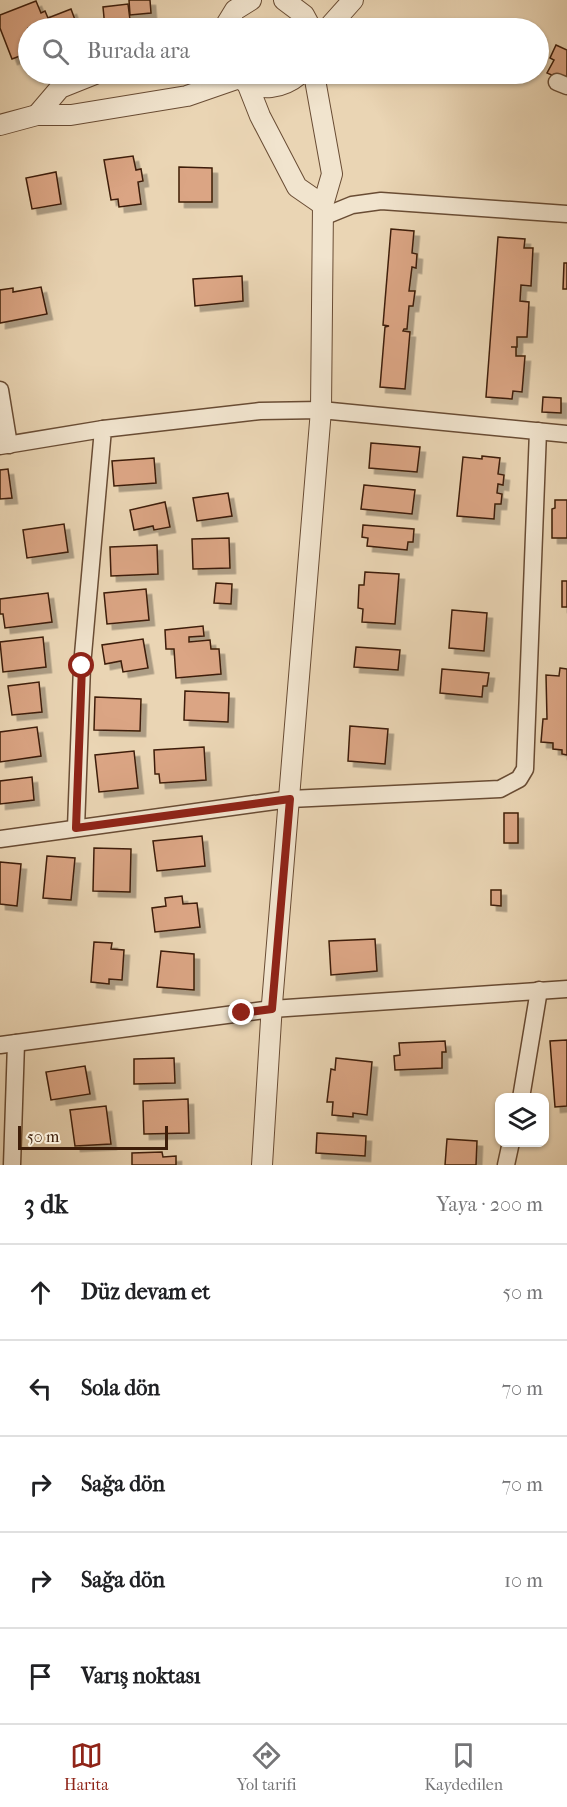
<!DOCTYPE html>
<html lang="tr">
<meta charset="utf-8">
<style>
:root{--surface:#fff;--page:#f6f6f6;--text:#202124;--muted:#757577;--line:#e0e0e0;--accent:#8f2418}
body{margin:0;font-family:"IM FELL French Canon",serif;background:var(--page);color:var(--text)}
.controls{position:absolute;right:18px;bottom:18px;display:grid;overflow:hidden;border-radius:12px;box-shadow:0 2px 4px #0004}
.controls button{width:54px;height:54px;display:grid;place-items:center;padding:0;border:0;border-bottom:2px solid var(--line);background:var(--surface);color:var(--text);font:30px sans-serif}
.scale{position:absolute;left:18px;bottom:15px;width:150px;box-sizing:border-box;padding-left:6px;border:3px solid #3e1e09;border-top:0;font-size:16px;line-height:21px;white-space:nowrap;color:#3e1e09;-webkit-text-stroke:4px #f1e4ce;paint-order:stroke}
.stop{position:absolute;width:18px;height:18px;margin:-14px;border:4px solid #8f2418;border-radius:50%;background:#fff}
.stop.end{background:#8f2418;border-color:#fff;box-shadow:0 2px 6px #0008}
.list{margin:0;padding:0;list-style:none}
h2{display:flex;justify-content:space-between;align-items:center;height:78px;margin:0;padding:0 24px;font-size:26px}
h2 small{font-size:20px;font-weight:400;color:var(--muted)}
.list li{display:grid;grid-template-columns:39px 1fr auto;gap:18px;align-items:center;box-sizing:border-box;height:96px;padding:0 24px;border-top:2px solid var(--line)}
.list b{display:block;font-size:22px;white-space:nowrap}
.list em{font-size:20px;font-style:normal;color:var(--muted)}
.icon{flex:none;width:33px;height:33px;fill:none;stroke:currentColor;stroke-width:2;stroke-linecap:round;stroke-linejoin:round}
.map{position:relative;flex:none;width:567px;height:1165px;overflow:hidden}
.search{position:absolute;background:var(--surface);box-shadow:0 2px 4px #0004;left:18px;right:18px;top:18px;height:66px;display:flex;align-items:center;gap:15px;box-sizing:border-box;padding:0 21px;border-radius:33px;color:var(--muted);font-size:22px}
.sheet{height:558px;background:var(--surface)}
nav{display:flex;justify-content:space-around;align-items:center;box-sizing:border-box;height:84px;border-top:2px solid var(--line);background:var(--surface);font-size:16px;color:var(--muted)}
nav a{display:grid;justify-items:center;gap:3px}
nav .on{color:var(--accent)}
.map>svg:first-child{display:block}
.building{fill:#dba584;stroke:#3e1e09;stroke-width:1.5;filter:url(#shadow)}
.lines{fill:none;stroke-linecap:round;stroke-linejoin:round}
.minor-casing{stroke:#694c34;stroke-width:19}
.tertiary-casing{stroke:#694c34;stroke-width:22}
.minor{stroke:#f1e4ce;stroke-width:16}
.tertiary{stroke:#f1e4ce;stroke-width:20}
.route{stroke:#8f2418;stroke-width:8}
</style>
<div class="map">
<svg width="567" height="1165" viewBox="0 0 567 1165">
<defs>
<filter id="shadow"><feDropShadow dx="5.5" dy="5.5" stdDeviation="0" flood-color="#0004"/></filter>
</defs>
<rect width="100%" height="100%" fill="#ead5b4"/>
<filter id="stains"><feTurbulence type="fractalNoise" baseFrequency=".00333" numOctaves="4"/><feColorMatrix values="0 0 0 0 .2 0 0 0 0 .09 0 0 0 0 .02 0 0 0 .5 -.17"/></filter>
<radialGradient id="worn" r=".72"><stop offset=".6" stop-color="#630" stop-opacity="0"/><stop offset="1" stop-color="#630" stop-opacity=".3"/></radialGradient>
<g class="building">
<polygon points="129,0 150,0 151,13 130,15"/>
<polygon points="36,1 41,13 45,11 48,18 71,9 78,28 28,28 28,53 12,59 0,28 0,15"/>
<polygon points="128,4 131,28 105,28 103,7"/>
<polygon points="556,45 567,50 567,82 547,73 554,60 550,58"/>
<polygon points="133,156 136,170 141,169 143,181 138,182 141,204 119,207 118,199 111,200 104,160"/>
<polygon points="179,167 212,168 212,202 179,202"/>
<polygon points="56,172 61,204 32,209 26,178"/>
<polygon points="391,229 414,231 412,253 417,254 416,268 412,267 409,291 415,291 413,306 409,306 407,329 404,329 403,331 410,332 405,389 380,387 385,327 389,326 383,325"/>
<polygon points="498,237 525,239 524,248 533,248 531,286 521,285 520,301 529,302 527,337 517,337 517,347 511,347 516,347 516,356 525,356 522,392 513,391 512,399 486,397"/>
<polygon points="564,263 567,263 567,289 563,289"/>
<polygon points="242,276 243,301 195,306 193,279"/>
<polygon points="41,287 47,314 0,323 0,290 13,288 13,292"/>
<polygon points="543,397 561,398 561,413 542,412"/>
<polygon points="371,443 420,447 417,472 369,468"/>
<polygon points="482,456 500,458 498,474 504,475 503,485 498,484 497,493 502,494 501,504 495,504 494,519 457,516 463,457 482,459"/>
<polygon points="154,458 156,483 114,486 112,461"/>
<polygon points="8,469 12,498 0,499 0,470"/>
<polygon points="364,485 415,490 412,514 361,509"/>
<polygon points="228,493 232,516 197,521 193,498"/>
<polygon points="555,500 567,500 567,538 552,538 552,509 555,508"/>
<polygon points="165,502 170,527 154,530 153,526 134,530 130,510"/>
<polygon points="64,524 68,552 27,558 23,530"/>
<polygon points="363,525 414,529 413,542 408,542 407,550 367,546 368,538 362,537"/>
<polygon points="229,538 230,568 193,569 192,539"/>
<polygon points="157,545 158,574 111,576 110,547"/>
<polygon points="365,572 399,574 395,624 362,622 363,609 358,608 359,585 364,585"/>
<rect x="562" y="581" width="5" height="26"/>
<polygon points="216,583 232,584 231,604 214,603"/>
<polygon points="146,589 149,620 107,624 104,593"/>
<polygon points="48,593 52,622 5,628 3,614 0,614 0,599"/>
<polygon points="452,610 487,613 484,651 449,648"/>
<polygon points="203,626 204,636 189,637 189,642 210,640 211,649 219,649 221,674 176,678 174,649 166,649 165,630"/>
<polygon points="43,637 46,667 3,672 0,642"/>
<polygon points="143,639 148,668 123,672 121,661 105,664 102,645"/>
<polygon points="356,647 400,650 398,670 354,667"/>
<polygon points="560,668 567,669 567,755 562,754 562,750 553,749 553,743 541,742 543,719 547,719 546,675 559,676"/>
<polygon points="442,669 489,673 487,686 483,686 482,697 440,693"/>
<polygon points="39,682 42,712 12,715 8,686"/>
<polygon points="185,691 229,693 228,722 184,720"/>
<polygon points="95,697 141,699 140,731 94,730"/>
<polygon points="350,726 388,729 385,764 348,761"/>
<polygon points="37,727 41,756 0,762 0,732"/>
<polygon points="204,747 206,780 160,783 159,774 155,774 154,750"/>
<polygon points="134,751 138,788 99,792 95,755"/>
<polygon points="32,777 34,800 0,804 0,781"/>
<rect x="504" y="813" width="14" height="30"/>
<polygon points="202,836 205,866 157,871 153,841"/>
<polygon points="94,848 131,849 130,892 93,891"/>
<polygon points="47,856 75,858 71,900 43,898"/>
<polygon points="0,862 21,864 17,906 0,904"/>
<polygon points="491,890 501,890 501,906 491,905"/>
<polygon points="182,896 183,904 197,903 200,927 155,932 152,908 166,906 165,898"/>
<polygon points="375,939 377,971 331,975 329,941"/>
<polygon points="94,942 112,943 111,949 124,950 122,980 109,979 109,984 91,982"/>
<polygon points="161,951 194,954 194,990 157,987"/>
<polygon points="567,1040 567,1106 555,1107 550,1041"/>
<polygon points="445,1041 446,1052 442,1052 442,1068 395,1070 394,1056 400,1055 399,1043"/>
<polygon points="174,1058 175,1083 134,1084 134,1059"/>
<polygon points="336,1058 372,1062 367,1115 353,1113 353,1117 332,1115 333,1102 327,1102 331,1069 335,1070"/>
<polygon points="85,1066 90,1094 51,1100 46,1072"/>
<polygon points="188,1099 189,1133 144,1134 143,1101"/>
<polygon points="106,1106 111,1144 75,1146 70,1110"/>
<polygon points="317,1133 366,1136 365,1156 316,1153"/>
<polygon points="447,1139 477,1141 476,1165 445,1165"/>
<polygon points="162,1152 163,1157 176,1156 176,1165 132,1165 132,1153"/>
</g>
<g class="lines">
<defs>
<g id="minor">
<polyline points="557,82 567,86"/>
<polyline points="325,216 352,205 381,201 567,214"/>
<polyline points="0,390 9,445"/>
<polyline points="0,446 103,429"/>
<polyline points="76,828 82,666 103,429 260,411 321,410 567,434"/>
<polyline points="0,839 290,799 500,789 519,779 525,769 538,431"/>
<polyline points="0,1045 272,1009 567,989"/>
<polyline points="521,1098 539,990"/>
<polyline points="12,1165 16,1043"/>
<polyline points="506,1165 511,1142"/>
</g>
<g id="tertiary">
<polyline points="284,0 304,15 311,28"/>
<polyline points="224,28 235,10 251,0"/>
<polyline points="328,28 353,0"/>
<path d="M240 79C261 92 282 89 300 74"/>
<polyline points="247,83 260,116 297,187 323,205"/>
<polyline points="37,115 60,88 95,74"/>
<polyline points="0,125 37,115 71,115 187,96 239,78"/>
<polyline points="262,1165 272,1004 321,410 323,205 332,174 314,74"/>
</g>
</defs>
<use href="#minor" class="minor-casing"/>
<use href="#tertiary" class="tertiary-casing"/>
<use href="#minor" class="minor"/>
<use href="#tertiary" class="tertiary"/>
</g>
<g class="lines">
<polyline class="route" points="82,666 76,828 290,799 272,1009 242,1013"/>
</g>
<rect width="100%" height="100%" filter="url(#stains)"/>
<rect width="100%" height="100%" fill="url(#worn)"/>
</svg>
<div class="controls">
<button><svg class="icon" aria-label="layers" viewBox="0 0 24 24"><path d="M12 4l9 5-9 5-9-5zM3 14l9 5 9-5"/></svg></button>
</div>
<div class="scale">50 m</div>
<div class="stop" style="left:82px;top:666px"></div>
<div class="stop end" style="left:242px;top:1013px"></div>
<div class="search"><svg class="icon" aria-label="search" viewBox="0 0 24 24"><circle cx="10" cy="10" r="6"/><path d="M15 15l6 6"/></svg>Burada ara</div>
</div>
<section class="sheet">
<h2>3 dk<small>Yaya · 200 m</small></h2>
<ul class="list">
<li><svg class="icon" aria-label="ahead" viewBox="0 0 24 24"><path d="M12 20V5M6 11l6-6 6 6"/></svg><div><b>Düz devam et</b></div><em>50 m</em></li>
<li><svg class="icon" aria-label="left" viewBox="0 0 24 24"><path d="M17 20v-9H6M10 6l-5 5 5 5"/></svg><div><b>Sola dön</b></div><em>70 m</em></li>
<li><svg class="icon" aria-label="right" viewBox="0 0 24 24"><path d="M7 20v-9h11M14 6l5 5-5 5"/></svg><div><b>Sağa dön</b></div><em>70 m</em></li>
<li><svg class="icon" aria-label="right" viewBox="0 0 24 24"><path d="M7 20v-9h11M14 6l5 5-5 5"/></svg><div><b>Sağa dön</b></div><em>10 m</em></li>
<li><svg class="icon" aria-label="arrive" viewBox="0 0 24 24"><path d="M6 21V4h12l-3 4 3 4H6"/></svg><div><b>Varış noktası</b></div></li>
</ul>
</section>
<nav>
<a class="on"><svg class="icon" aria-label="map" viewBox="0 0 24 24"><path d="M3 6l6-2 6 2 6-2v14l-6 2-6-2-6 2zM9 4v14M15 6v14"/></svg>Harita</a>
<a><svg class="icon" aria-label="directions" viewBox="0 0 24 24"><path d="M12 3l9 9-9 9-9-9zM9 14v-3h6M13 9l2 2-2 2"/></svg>Yol tarifi</a>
<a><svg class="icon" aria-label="saved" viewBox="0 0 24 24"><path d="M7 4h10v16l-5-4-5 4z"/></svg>Kaydedilen</a>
</nav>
